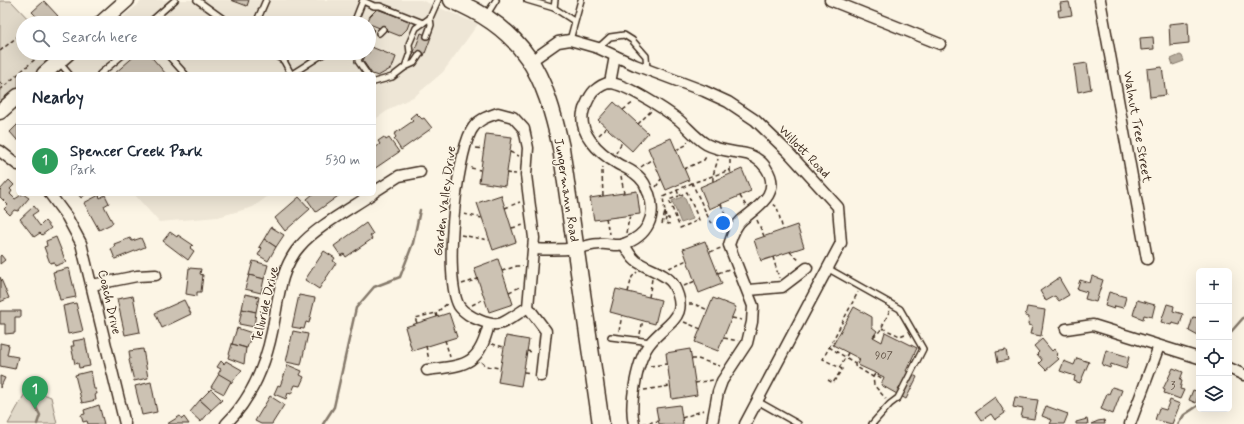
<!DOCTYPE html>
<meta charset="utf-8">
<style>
:root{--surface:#fff;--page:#f6f6f7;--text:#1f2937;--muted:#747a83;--line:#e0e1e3;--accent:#0f766e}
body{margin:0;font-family:Mynerve,sans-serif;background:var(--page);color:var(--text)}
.controls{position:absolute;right:12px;bottom:12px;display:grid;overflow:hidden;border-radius:6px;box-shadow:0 4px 16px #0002}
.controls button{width:36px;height:36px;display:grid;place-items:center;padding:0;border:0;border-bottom:1px solid var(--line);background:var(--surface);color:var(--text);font:20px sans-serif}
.you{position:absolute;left:723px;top:223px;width:14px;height:14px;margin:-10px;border:3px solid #fff;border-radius:50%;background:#1a73e8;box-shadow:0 0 0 6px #1a73e833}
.badge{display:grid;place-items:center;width:26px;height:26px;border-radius:50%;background:var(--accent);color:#fff;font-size:13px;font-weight:700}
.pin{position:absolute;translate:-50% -33px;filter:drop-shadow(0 1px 2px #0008)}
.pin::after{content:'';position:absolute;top:21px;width:14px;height:12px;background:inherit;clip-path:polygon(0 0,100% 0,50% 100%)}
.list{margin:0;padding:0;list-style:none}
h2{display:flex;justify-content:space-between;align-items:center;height:52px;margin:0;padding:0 16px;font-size:17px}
h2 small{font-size:13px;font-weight:400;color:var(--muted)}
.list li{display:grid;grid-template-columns:26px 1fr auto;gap:12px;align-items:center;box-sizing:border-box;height:72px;padding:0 16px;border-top:1px solid var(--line)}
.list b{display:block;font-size:15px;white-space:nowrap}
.list p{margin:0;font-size:13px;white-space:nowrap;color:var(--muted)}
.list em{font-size:13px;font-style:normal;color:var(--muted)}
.icon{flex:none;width:22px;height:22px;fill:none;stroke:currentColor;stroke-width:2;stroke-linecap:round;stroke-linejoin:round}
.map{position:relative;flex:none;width:1244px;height:424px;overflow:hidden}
.search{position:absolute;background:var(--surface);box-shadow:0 4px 16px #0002;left:16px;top:16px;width:360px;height:44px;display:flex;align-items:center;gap:10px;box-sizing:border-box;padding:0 14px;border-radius:22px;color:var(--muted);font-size:15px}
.panel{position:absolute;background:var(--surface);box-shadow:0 4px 16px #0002;left:16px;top:72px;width:360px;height:124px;border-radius:6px}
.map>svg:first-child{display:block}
.built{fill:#eee6d6}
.green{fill:#e0d8c8;stroke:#8e8173}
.water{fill:#b7ad9e;stroke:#85796b}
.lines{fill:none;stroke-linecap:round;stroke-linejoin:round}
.stream{stroke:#85796b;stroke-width:2.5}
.building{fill:#ccc2b3;stroke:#3b2a1e}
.lane-casing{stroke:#3b2a1e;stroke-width:8}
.street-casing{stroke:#3b2a1e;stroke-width:13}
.secondary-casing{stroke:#3b2a1e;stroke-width:17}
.primary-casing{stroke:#3b2a1e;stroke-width:19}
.path{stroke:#3b2a1e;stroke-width:1.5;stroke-dasharray:4 3;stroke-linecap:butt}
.lane{stroke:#fcf5e5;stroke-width:5}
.street{stroke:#fcf5e5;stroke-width:10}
.secondary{stroke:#fcf5e5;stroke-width:14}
.primary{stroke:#fcf5e5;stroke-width:16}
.labels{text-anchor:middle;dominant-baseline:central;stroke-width:3;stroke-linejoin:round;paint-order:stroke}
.number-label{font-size:11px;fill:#5f5043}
.street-label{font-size:13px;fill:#3b2a1e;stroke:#fcf5e5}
</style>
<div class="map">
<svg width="1244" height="424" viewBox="0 0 1244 424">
<rect width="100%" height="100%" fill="#fcf5e5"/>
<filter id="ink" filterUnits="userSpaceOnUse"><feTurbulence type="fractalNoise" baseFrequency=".025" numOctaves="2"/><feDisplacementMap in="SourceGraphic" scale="8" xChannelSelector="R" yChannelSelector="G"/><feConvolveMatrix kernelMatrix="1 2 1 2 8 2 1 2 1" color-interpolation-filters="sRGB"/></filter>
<g filter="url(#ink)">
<g class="built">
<polygon points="143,0 421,0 478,24 443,72 415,96 393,107 374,120 374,74 57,74 81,53 369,53 369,23 116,23"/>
<polygon points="134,194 271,194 253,207 218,217 159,222"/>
</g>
<g class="green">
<polygon points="0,1 11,1 32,23 23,23 23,53 58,53 34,74 18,74 18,88 0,103"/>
<polygon points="28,388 51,397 57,424 8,424"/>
</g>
<g class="water">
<polygon points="1180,55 1182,56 1184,61 1173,65 1171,59"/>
<polygon points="684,196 693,219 681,223 672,201"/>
</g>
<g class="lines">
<g class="stream">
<polyline points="1230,333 1244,317"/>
<polyline points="31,398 40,415 37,424"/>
<polyline points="323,424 334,407 356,308 374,287 400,277 413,243 420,210"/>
<polyline points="1178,424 1184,415 1199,405"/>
</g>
</g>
<g class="building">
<polygon points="231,0 249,0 247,6"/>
<polygon points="44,1 58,16 48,23 43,23 32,12"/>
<polygon points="1069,2 1072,15 1059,17 1058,10 1061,10 1060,3"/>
<polygon points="377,9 410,21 407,29 400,36 367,23 370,16"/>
<polygon points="1188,22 1189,43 1170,45 1169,24"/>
<polygon points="421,33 431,37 424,56 414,52"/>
<polygon points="1153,37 1154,49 1141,50 1140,38"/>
<polygon points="369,46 396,57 392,68 378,76 372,74 363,61 366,53 369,53"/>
<polygon points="138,53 148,53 166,74 114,74"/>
<polygon points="1087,63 1091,89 1078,92 1074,65"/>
<polygon points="1162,67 1166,95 1150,97 1147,69"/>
<polygon points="614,102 648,133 632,151 598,120"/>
<polygon points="416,113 422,119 424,118 432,128 401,150 394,139 396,137 394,134 413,121 410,118"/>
<polygon points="18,124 18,140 17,140 10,132"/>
<polygon points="486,134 512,137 505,186 479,182"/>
<polygon points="384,137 386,140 389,138 399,152 374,169 374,149 380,144 378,141"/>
<polygon points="671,138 689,180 666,190 648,148"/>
<polygon points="742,169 751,191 709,209 700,187"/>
<polygon points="9,180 14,185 10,189 12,191 10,194 15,199 23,194 29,198 18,211 14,210 10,215 4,209 8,205 0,197 0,190"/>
<polygon points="637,191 640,214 594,220 590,198"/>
<polygon points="78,194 86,194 81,198"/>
<polygon points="313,194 341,194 316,212 307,199"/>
<polygon points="99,195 100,198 105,195 109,203 104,206 113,223 99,230 84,203"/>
<polygon points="501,195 516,242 493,250 477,203"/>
<polygon points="299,197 310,209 285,231 275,218"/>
<polygon points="34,206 38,211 32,215 40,226 45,221 51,228 42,235 40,233 34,237 20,219"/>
<polygon points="366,223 373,234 370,236 372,239 346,257 344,254 341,256 334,246"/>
<polygon points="797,225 804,247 761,261 754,240"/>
<polygon points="271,227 284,235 276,247 264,239"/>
<polygon points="170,232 177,237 178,235 193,245 190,248 194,251 188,260 163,241"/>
<polygon points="56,237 66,262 55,266 54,262 50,263 44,247 47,246 46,241"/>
<polygon points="130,238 132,241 141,238 145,247 115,259 111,249 115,247 114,244"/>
<polygon points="264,239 276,247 268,261 258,255 262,248 259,247"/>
<polygon points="705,241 722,284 699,293 683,249"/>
<polygon points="324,251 335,258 333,261 336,263 319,289 305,280"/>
<polygon points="1,255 5,260 0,264 0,256"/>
<polygon points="498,259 513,304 489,312 474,268"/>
<polygon points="253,261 268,265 264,279 249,275"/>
<polygon points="69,268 76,297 60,300 53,272"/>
<polygon points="189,268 201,269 200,274 203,275 201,292 197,292 197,296 186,294"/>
<polygon points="249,275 264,279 261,293 245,289"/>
<polygon points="1092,276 1103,280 1096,302 1085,299 1087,292 1077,289 1080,280 1090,283"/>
<polygon points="0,277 9,298 0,302"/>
<polygon points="1059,278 1069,295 1059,301 1055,296 1046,301 1040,291"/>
<polygon points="616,289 661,300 655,324 610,312"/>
<polygon points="1109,292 1126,297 1123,308 1115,306 1114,309 1105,306"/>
<polygon points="245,294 259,297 256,312 242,309"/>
<polygon points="299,295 315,298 309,323 306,322 304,329 292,327"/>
<polygon points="133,296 140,332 125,335 117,299"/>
<polygon points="713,298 736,307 718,351 695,342"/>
<polygon points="184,300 191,314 162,328 155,313"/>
<polygon points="1137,300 1155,305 1152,317 1144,315 1143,319 1133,315"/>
<polygon points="76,303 83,331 68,334 63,306"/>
<polygon points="1167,304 1174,306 1173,311 1183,314 1180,325 1172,323 1171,325 1161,322"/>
<polygon points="854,307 872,317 872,327 877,331 873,337 882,342 885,332 917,348 906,371 917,377 906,399 881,385 884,377 858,365 860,359 833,345"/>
<polygon points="1027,307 1045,310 1041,336 1030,334 1032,326 1028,325 1029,317 1025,316"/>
<polygon points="242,309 256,312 254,327 239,324"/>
<polygon points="0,311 21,311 21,317 15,317 15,333 5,334 5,324 0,324"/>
<polygon points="449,313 457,337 412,351 405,327"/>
<polygon points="1193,317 1199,318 1198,336 1189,331"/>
<polygon points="237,328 252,333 247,348 232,344"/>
<polygon points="293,331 308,334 301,365 286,362"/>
<polygon points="506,336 529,340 521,386 498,382"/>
<polygon points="85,339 90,366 79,368 78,363 75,364 71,346 74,346 73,341"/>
<polygon points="1042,339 1052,351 1054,349 1058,354 1056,356 1059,359 1046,370 1039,363 1042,360 1037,354 1039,352 1034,346"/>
<polygon points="0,343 9,345 7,355 18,357 15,369 0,366"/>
<polygon points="232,344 246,348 244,364 228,358"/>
<polygon points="143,349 148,378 134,381 129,360 130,359 129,351"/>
<polygon points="690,349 697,395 672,399 666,353"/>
<polygon points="1006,350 1008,360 998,362 996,352"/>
<polygon points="1106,350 1129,357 1126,369 1111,364 1110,368 1102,365"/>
<polygon points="1077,358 1089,362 1080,383 1074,381 1075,376 1060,371 1064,361 1074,365"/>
<polygon points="221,361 224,364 226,361 242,370 231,383 218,374 221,369 217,367"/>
<polygon points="288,365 302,371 300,375 304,377 300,386 295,385 291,394 288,393 286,399 274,394 278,385 280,386"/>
<polygon points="1173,368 1183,372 1180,380 1182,381 1180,389 1184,390 1180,399 1164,393 1165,390 1163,389"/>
<polygon points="91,371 94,389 96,389 97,394 95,394 96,400 82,403 75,375"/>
<polygon points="219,374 231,381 224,394 211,387"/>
<polygon points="0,376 5,378 0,388"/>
<polygon points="151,382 157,412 142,415 135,386"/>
<polygon points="1112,387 1122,390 1113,414 1101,409 1107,393 1109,394"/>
<polygon points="211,389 222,400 211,410 200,400"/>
<polygon points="1193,390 1199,392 1196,403 1189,400"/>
<polygon points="270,396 284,405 272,424 261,424 255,421"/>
<polygon points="995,397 1005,413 995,420 991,414 982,420 976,411"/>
<polygon points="1015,397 1038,400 1034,419 1021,417 1023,409 1013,407"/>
<polygon points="200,400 211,410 201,422 190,412"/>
<polygon points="1170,400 1180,404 1172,424 1155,420 1159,408 1166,410"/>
<polygon points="99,405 104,424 88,424 87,421 83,422 81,415 85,414 84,410"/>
<polygon points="680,405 683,424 659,424 656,408"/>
<polygon points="1046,406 1068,414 1064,424 1050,424 1052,420 1042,416"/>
<polygon points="180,416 182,419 184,417 189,424 167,424"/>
<polygon points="1087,419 1088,424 1076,424 1076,422"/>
<polygon points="1104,420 1105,424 1091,424 1098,421"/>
</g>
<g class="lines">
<defs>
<g id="lane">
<polyline points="197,0 229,23"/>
<polyline points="527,0 554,8"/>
<polyline points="555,0 554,8 574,21"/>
<polyline points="363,1 374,6 380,6 423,23"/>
<polyline points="486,16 496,0"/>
<polyline points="149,23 175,0"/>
<polyline points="256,23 266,0"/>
<polyline points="354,23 363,0"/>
<polyline points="369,32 370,30"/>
<polyline points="379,33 383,29"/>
<polyline points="427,36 431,25 430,18"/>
<polyline points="570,40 581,0"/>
<polyline points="598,48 610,37 624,35 632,40 646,56 647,69"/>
<polyline points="166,53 185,74"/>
<polyline points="272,53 284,61 291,74"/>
<polyline points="361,53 358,61 367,74"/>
<polyline points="59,62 69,74"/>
<polyline points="405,67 414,63 420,54"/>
<polyline points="100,74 125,53"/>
<polyline points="292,74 325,53"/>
<polyline points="374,82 392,77 405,67 410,53 409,44 416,28 430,18 438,0"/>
<polyline points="827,268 900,309 923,349 898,398 890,404 872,424"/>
<polyline points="611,337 651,342"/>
<polyline points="757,401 798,424"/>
</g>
<g id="street">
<polyline points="830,0 940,44"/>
<polyline points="1100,0 1147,259"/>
<polyline points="531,61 558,42 570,40 598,48 635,65 704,91 728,102 755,120 788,152 838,207 841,243 745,424"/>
<polyline points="610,83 615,56"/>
<path d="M498 113 513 117 524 129 528 148 526 175 534 238 528 307C520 312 511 319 502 323 495 326 486 323 479 320 473 318 463 312 459 306 443 278 456 159 471 131 477 120 486 117 498 113Z"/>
<polyline points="0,151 18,165"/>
<polyline points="374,192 399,176 420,172"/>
<polyline points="50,194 67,217 81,243 125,424"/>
<path d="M624 244C627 250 631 257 636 261 647 269 666 273 673 284 691 317 669 321 651 342 637 358 629 404 634 424"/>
<path d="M534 249C549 250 562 250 577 248 584 247 593 244 600 244 608 243 617 247 624 244 647 236 657 217 649 194 647 191 646 186 644 183 638 173 627 169 618 164 599 153 576 132 584 109 587 103 589 96 594 91 599 87 604 83 610 83 626 84 666 110 679 120 688 128 696 138 706 144 717 150 729 151 741 153 751 154 761 160 766 168 782 192 759 206 743 219 735 225 732 236 729 245L753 306 752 322 747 343 722 381 718 392 712 424"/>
<polyline points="92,285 137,276 156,275"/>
<polyline points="749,290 782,287 807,268"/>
<polyline points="528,307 546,331 541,376"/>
<polyline points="1066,329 1093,325 1199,358"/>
<polyline points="1229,368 1244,375"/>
<path d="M427 370C466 365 479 366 489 324"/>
<path d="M226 424C250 400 265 366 272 332 278 304 279 269 300 246 316 227 350 209 372 194"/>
<polyline points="1130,424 1159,346"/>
</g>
<g id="secondary">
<polyline points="101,23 127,0"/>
<polyline points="44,74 68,53"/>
<polyline points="0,112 18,96"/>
</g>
<path id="primary" d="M452 0C525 30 545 74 561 148L601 424"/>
</defs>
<use href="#lane" class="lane-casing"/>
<use href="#street" class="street-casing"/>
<use href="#secondary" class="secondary-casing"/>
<use href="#primary" class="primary-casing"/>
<g class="path">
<polyline points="0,51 23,32"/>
<polyline points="0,82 4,86"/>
<polyline points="0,90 42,53"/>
<polyline points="623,110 634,102"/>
<polyline points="638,124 651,111"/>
<polyline points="599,135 606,128"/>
<polyline points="476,148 484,149"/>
<polyline points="676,150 686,145 688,141"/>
<polyline points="510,152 519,156"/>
<polyline points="616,153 622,142"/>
<polyline points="730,160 730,170"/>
<polyline points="641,167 652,159"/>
<polyline points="471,168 480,170"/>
<polyline points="684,169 704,160 707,155"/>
<polyline points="506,173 516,174"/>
<polyline points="621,176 624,193"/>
<path d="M713 181C712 175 716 167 718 159"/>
<polyline points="656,187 661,179"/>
<polyline points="677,190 679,196 687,192 699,220 680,228 669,200 679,196"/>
<polyline points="603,196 602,172 603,167"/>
<polyline points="740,196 746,206"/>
<polyline points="721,204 727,220 730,220"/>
<polyline points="773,204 777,207 783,230"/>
<polyline points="505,208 520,202"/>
<polyline points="665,212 666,218 669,218 669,224 665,223 666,218"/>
<polyline points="464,214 482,218"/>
<polyline points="606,218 609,234"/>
<polyline points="757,220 764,236"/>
<polyline points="662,224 665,212 663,197 692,183"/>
<polyline points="512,228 524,225"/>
<polyline points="723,232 710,221 692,183 730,170 731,174"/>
<polyline points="626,233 630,215"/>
<polyline points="461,235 489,240"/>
<polyline points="710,252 721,248"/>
<polyline points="790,252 800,261"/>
<polyline points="773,257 779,278"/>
<polyline points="669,268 687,260"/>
<polyline points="502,271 517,266 523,266"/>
<polyline points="718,273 729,269"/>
<polyline points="462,284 478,279"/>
<polyline points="684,286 695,281"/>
<polyline points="509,292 520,287"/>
<polyline points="628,292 632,277 637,272"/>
<polyline points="649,297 652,279"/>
<polyline points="689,304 694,304 708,310"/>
<polyline points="472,305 484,299"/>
<polyline points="437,317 436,313 448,303"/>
<polyline points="732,318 742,320"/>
<polyline points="684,322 701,329"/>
<polyline points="417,323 415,318 436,313"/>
<polyline points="882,328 900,336 905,334"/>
<polyline points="619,331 622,315"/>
<polyline points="640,334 643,320"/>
<polyline points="873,337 880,331 890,310"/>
<polyline points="724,338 738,341"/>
<polyline points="445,340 450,357"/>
<polyline points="492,344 504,347"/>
<polyline points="426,346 429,360"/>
<polyline points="829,347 855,363 860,359"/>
<polyline points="527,351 533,352"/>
<polyline points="691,359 698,359 720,366"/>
<polyline points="481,362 486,366 500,368"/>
<polyline points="855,363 855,366 873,377 874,385 886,399"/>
<polyline points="650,366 667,364"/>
<polyline points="839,368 848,353"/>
<polyline points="524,372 531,373"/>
<polyline points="873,377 875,374 883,379"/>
<polyline points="828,380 833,383 842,369 823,359 858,292"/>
<polyline points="695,383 713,380"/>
<polyline points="644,390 670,386"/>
<polyline points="682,418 704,410"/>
<polyline points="642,424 658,421"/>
</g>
<use href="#lane" class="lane"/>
<use href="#street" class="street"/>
<use href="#secondary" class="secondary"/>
<use href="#primary" class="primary"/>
</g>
</g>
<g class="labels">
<g class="number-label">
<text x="884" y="356">907</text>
<text x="1173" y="386">3</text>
</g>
<g class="street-label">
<text transform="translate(1137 127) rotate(80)">Walnut Tree Street</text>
<text transform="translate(804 152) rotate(46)">Willott Road</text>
<text transform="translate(566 190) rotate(81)">Jungermann Road</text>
<text transform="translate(445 201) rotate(-83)">Garden Valley Drive</text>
<text transform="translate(109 302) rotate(77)">Coach Drive</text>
<text transform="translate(266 304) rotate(-77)">Telluride Drive</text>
</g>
</g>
</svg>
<div class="controls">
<button>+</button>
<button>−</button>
<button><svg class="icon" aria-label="locate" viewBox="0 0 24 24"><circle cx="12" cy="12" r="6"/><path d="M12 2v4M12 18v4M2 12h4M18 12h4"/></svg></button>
<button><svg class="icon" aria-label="layers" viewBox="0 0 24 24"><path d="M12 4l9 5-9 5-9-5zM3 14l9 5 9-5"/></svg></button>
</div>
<div class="you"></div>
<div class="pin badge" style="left:35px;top:409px;background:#2e9e5b">1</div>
<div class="search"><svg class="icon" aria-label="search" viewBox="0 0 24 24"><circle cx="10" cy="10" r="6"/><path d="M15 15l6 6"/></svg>Search here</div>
<section class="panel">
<h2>Nearby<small></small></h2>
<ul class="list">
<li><span class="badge" style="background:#2e9e5b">1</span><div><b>Spencer Creek Park</b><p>Park</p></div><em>530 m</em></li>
</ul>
</section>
</div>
